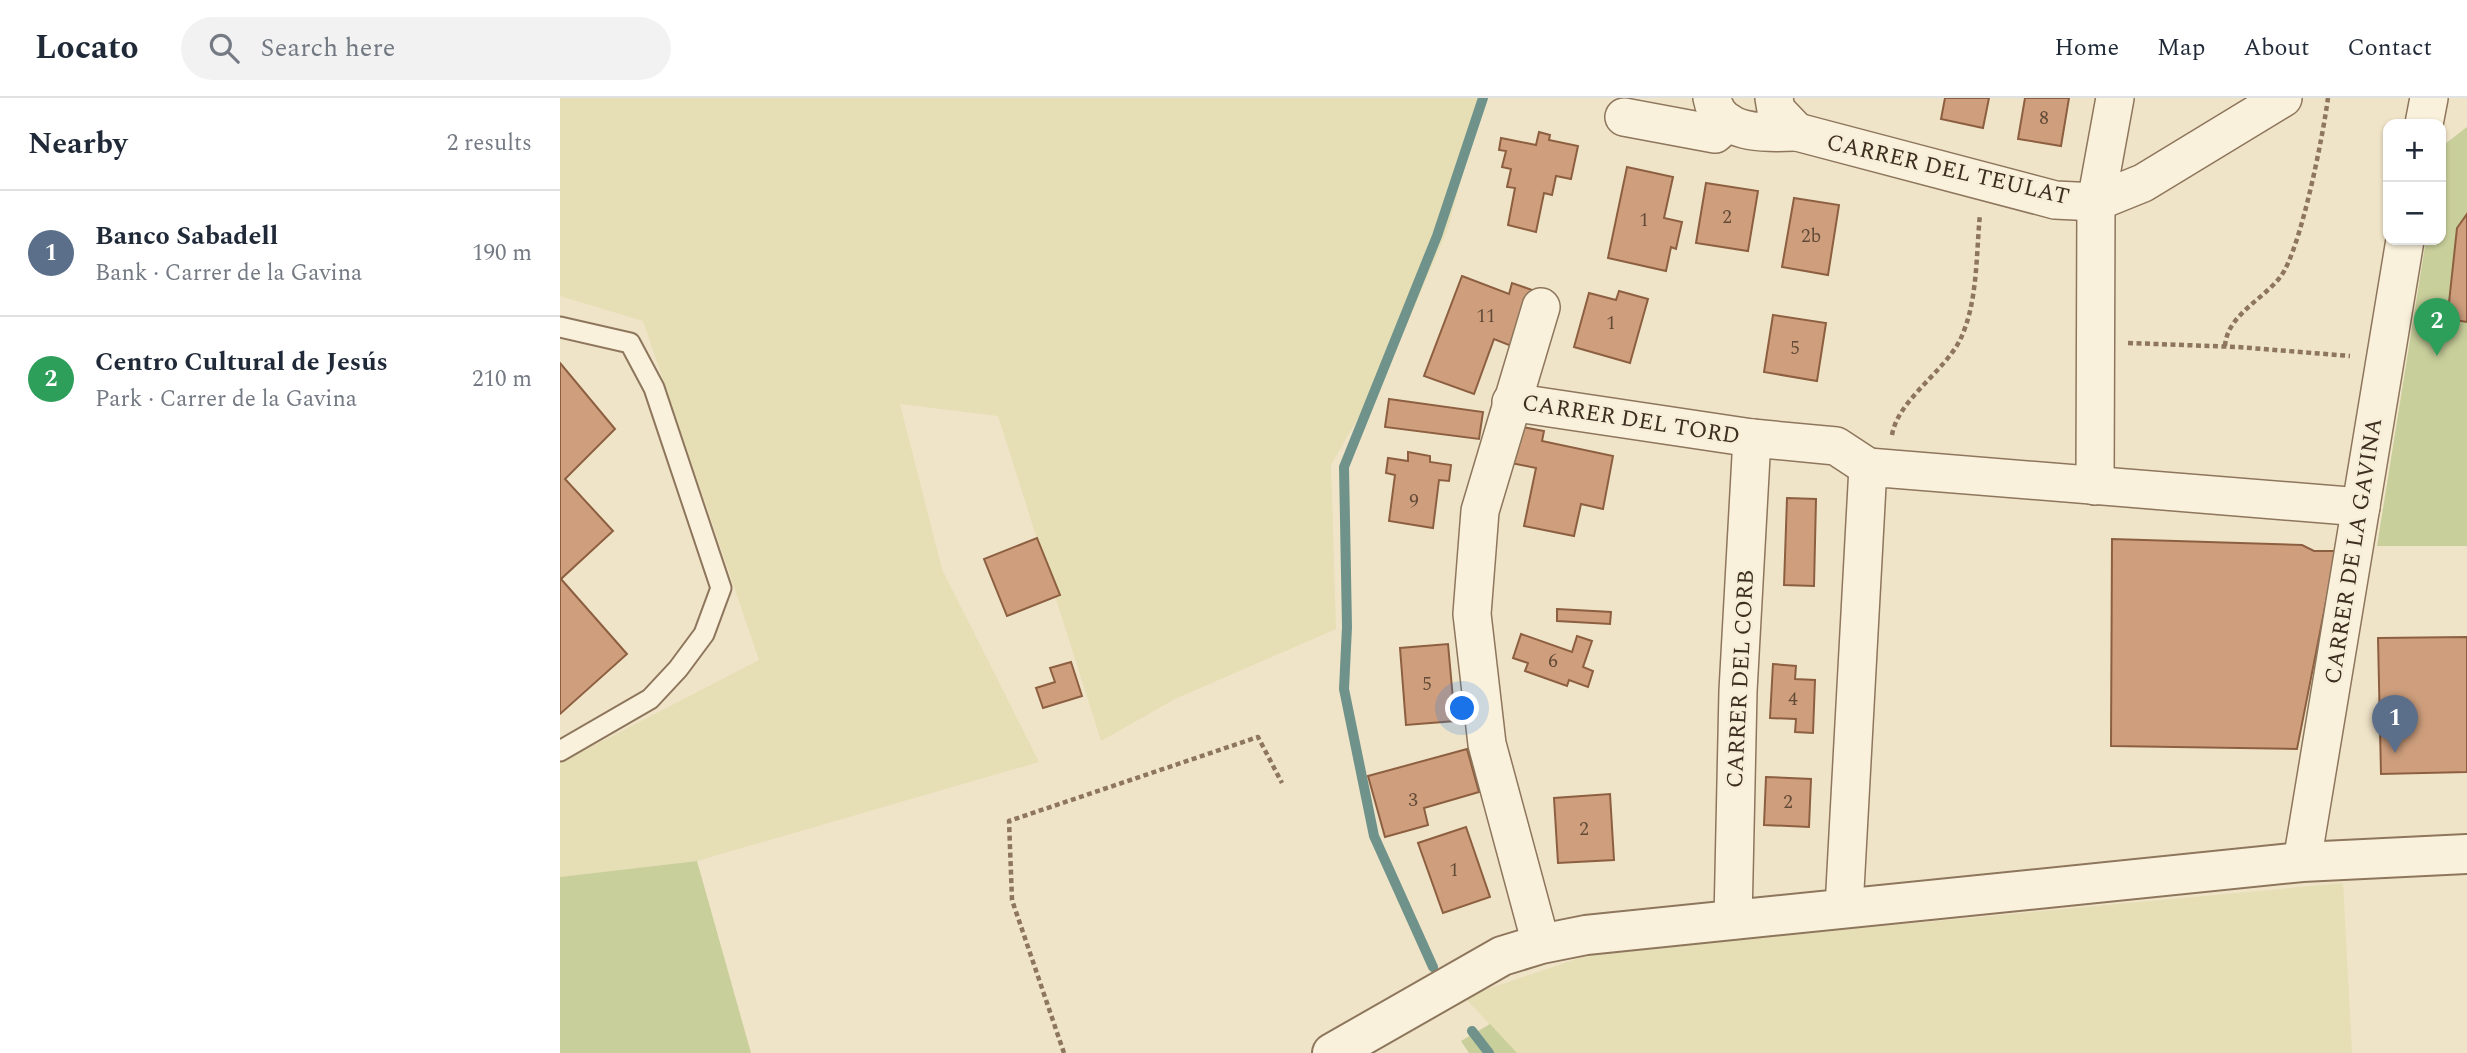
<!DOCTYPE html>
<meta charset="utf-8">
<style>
:root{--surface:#fff;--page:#f2f2f3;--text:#1f2937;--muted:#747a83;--line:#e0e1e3;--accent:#9e2a2b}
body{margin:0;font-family:Spectral,serif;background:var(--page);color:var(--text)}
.controls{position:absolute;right:21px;top:21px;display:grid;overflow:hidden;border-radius:14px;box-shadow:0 2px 5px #0004}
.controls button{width:63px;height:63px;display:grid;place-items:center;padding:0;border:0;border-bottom:2px solid var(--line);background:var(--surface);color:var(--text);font:35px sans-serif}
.you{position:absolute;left:903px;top:611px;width:24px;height:24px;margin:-18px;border:5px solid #fff;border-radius:50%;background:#1a73e8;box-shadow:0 0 0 10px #1a73e833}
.badge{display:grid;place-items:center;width:46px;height:46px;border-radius:50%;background:var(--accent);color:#fff;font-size:23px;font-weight:700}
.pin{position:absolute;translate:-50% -58px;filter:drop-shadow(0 2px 4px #0008)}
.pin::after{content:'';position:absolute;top:37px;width:24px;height:21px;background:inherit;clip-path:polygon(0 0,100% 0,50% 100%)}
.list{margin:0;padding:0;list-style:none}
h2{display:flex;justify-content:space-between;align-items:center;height:91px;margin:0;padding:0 28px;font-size:30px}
h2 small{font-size:23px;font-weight:400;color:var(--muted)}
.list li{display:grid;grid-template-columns:46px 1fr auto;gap:21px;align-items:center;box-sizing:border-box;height:126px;padding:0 28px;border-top:2px solid var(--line)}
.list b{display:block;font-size:26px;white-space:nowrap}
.list p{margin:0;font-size:23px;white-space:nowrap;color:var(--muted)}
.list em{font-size:23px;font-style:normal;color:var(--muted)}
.icon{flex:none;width:38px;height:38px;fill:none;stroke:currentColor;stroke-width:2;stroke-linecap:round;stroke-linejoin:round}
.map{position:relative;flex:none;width:1907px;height:955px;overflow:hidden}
header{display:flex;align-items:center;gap:42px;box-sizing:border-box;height:98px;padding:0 35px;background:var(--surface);border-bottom:2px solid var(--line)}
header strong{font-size:33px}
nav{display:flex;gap:38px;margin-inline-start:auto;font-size:24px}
.search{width:490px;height:63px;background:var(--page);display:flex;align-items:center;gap:18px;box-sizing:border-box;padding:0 24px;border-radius:38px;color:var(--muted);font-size:26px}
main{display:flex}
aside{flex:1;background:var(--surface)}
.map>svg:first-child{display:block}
.farmland{fill:#e6deb5}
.green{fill:#c9cf9b}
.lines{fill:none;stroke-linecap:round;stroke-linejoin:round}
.stream{stroke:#6f938a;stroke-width:10}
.building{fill:#cf9f7d;stroke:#8d5f41;stroke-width:2}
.service-casing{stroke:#8d765c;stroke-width:23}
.minor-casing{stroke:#8d765c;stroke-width:40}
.tertiary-casing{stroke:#8d765c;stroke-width:42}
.path{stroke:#8d765c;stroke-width:4.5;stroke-dasharray:5 3.5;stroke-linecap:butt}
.service{stroke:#faf1dc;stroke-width:19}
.minor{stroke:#faf1dc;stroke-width:37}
.tertiary{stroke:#faf1dc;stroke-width:38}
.labels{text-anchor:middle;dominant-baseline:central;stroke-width:5;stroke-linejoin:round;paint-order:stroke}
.number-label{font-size:19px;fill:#624a37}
.street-label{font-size:23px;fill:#3d2e20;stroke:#f7eed8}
</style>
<header>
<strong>Locato</strong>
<div class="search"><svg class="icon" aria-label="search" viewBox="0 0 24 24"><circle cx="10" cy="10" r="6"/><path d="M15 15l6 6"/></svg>Search here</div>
<nav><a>Home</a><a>Map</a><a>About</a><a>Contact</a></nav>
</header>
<main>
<aside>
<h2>Nearby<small>2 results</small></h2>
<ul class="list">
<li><span class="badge" style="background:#5c6f8a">1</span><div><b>Banco Sabadell</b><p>Bank · Carrer de la Gavina</p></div><em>190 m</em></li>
<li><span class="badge" style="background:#2e9e5b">2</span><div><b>Centro Cultural de Jesús</b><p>Park · Carrer de la Gavina</p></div><em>210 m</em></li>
</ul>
</aside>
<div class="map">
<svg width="1907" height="955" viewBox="0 0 1907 955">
<rect width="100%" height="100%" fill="#f0e4c8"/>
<g class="farmland">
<polygon points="0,0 924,0 887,133 832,261 771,367 776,531 615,601 541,643 438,318 340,306 382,471 479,664 137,763 0,779 0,665 199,562 83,223 0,198"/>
<polygon points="1783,785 1792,955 957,955 904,899 1034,855"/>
</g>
<g class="green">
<polygon points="1907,29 1907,448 1817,448 1866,142 1881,142 1881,49"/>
<polygon points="137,763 191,955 0,955 0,779"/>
<polygon points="930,926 957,955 909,955 901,943"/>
</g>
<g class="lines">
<g class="stream">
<polyline points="873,869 814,738 784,591 787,529 784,369 877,138 923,0"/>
<polyline points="912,933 929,955"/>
</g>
</g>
<g class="building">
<polygon points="1385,0 1429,0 1423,30 1381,21"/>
<polygon points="1465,0 1509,0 1501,48 1458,41"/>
<polygon points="979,34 990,37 989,42 1018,48 1011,81 996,78 992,97 984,95 976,134 948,127 955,90 947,89 951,71 942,69 946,53 939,52 941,40 976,47"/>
<polygon points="1067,69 1113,79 1104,120 1122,124 1116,151 1111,149 1106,173 1048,160"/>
<polygon points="1146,85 1198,93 1188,153 1136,145"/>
<polygon points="1234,100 1279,107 1268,177 1222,169"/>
<polygon points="1907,116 1907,224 1895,222 1889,205 1897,130"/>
<polygon points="902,178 949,196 952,185 975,193 954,249 934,241 914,296 864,278"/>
<polygon points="1059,193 1088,201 1070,265 1014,249 1029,195 1056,202"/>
<polygon points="1213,217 1266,225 1257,283 1204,274"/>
<polygon points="0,265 55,331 5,381 53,433 1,481 67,556 0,616"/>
<polygon points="829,301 923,314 919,341 825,329"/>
<polygon points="958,328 984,333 982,343 1053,358 1043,411 1021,406 1014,438 964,428 976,370 951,365"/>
<polygon points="848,354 870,358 870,364 891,367 889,383 879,382 873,430 829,423 835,377 826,375 828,360 848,363"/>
<polygon points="1227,400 1256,401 1254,488 1224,487"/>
<polygon points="477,440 500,497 447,518 424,461"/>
<polygon points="1552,441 1742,447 1754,453 1776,453 1737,651 1551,648"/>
<polygon points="997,511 1051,514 1050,526 997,523"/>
<polygon points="961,536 1012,554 1017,538 1032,543 1023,569 1033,573 1028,589 1009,582 1007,588 965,573 968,565 953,560"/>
<polygon points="1907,539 1907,674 1821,676 1818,540"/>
<polygon points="888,546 895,623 846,627 840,550"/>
<polygon points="511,564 522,598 483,610 476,590 495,584 490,570"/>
<polygon points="1213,566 1236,568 1235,581 1255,582 1253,635 1235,634 1236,621 1210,620"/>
<polygon points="907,651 919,694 864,710 868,727 825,739 808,678"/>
<polygon points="1206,679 1251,681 1249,729 1204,727"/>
<polygon points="1050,696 1054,762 998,765 994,700"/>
<polygon points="906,729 930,799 883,815 858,745"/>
</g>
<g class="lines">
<defs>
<polyline id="service" points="0,229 70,245 94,290 161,490 144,536 118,571 90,601 0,653"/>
<g id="minor">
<path d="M1152 0C1159 38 1207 35 1237 34L1216 12 1214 0"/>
<polyline points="1064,19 1155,36 1168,24"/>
<polyline points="1864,26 1869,0"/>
<polyline points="1237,34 1495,102 1536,104 1583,85 1723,0"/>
<polyline points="951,304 1192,340 1276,348 1308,369"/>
<polyline points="1535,388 1536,104 1555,0"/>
<polyline points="1742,764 1845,142"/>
<polyline points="1284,810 1308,369 1801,409"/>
<polyline points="1173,822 1178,593 1192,340"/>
<polyline points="981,846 927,646 912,516 920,413 981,209"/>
</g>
<polyline id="tertiary" points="772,955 942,858 981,846 1026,837 1742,764 1907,756"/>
</defs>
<use href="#service" class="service-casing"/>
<use href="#minor" class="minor-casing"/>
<use href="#tertiary" class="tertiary-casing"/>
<g class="path">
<polyline points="1568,245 1678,249 1790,258"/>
<path d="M1665 248C1667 217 1703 202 1721 178 1741 150 1763 38 1768 0"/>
<path d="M1332 337C1338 302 1383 275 1400 242 1418 205 1416 156 1420 116"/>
<polyline points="504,955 452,802 449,723 698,639 722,685"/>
</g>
<use href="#service" class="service"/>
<use href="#minor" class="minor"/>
<use href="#tertiary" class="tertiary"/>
</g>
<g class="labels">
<g class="number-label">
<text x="1484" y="20">8</text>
<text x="1167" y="119">2</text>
<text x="1084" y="122">1</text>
<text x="1251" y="138">2b</text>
<text x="926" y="218">11</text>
<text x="1051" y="225">1</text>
<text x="1235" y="250">5</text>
<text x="854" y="403">9</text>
<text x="993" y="563">6</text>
<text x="867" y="586">5</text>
<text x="1233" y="601">4</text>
<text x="853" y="702">3</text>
<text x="1228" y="704">2</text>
<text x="1024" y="731">2</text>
<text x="894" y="772">1</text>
</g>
<g class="street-label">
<text transform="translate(1388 72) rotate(13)">CARRER DEL TEULAT</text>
<text transform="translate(1071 322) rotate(9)">CARRER DEL TORD</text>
<text transform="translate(1794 453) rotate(-81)">CARRER DE LA GAVINA</text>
<text transform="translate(1181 581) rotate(-87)">CARRER DEL CORB</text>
</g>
</g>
</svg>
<div class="controls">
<button>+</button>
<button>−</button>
</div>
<div class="you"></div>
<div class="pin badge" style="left:1835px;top:655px;background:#5c6f8a">1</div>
<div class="pin badge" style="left:1877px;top:258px;background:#2e9e5b">2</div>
</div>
</main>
